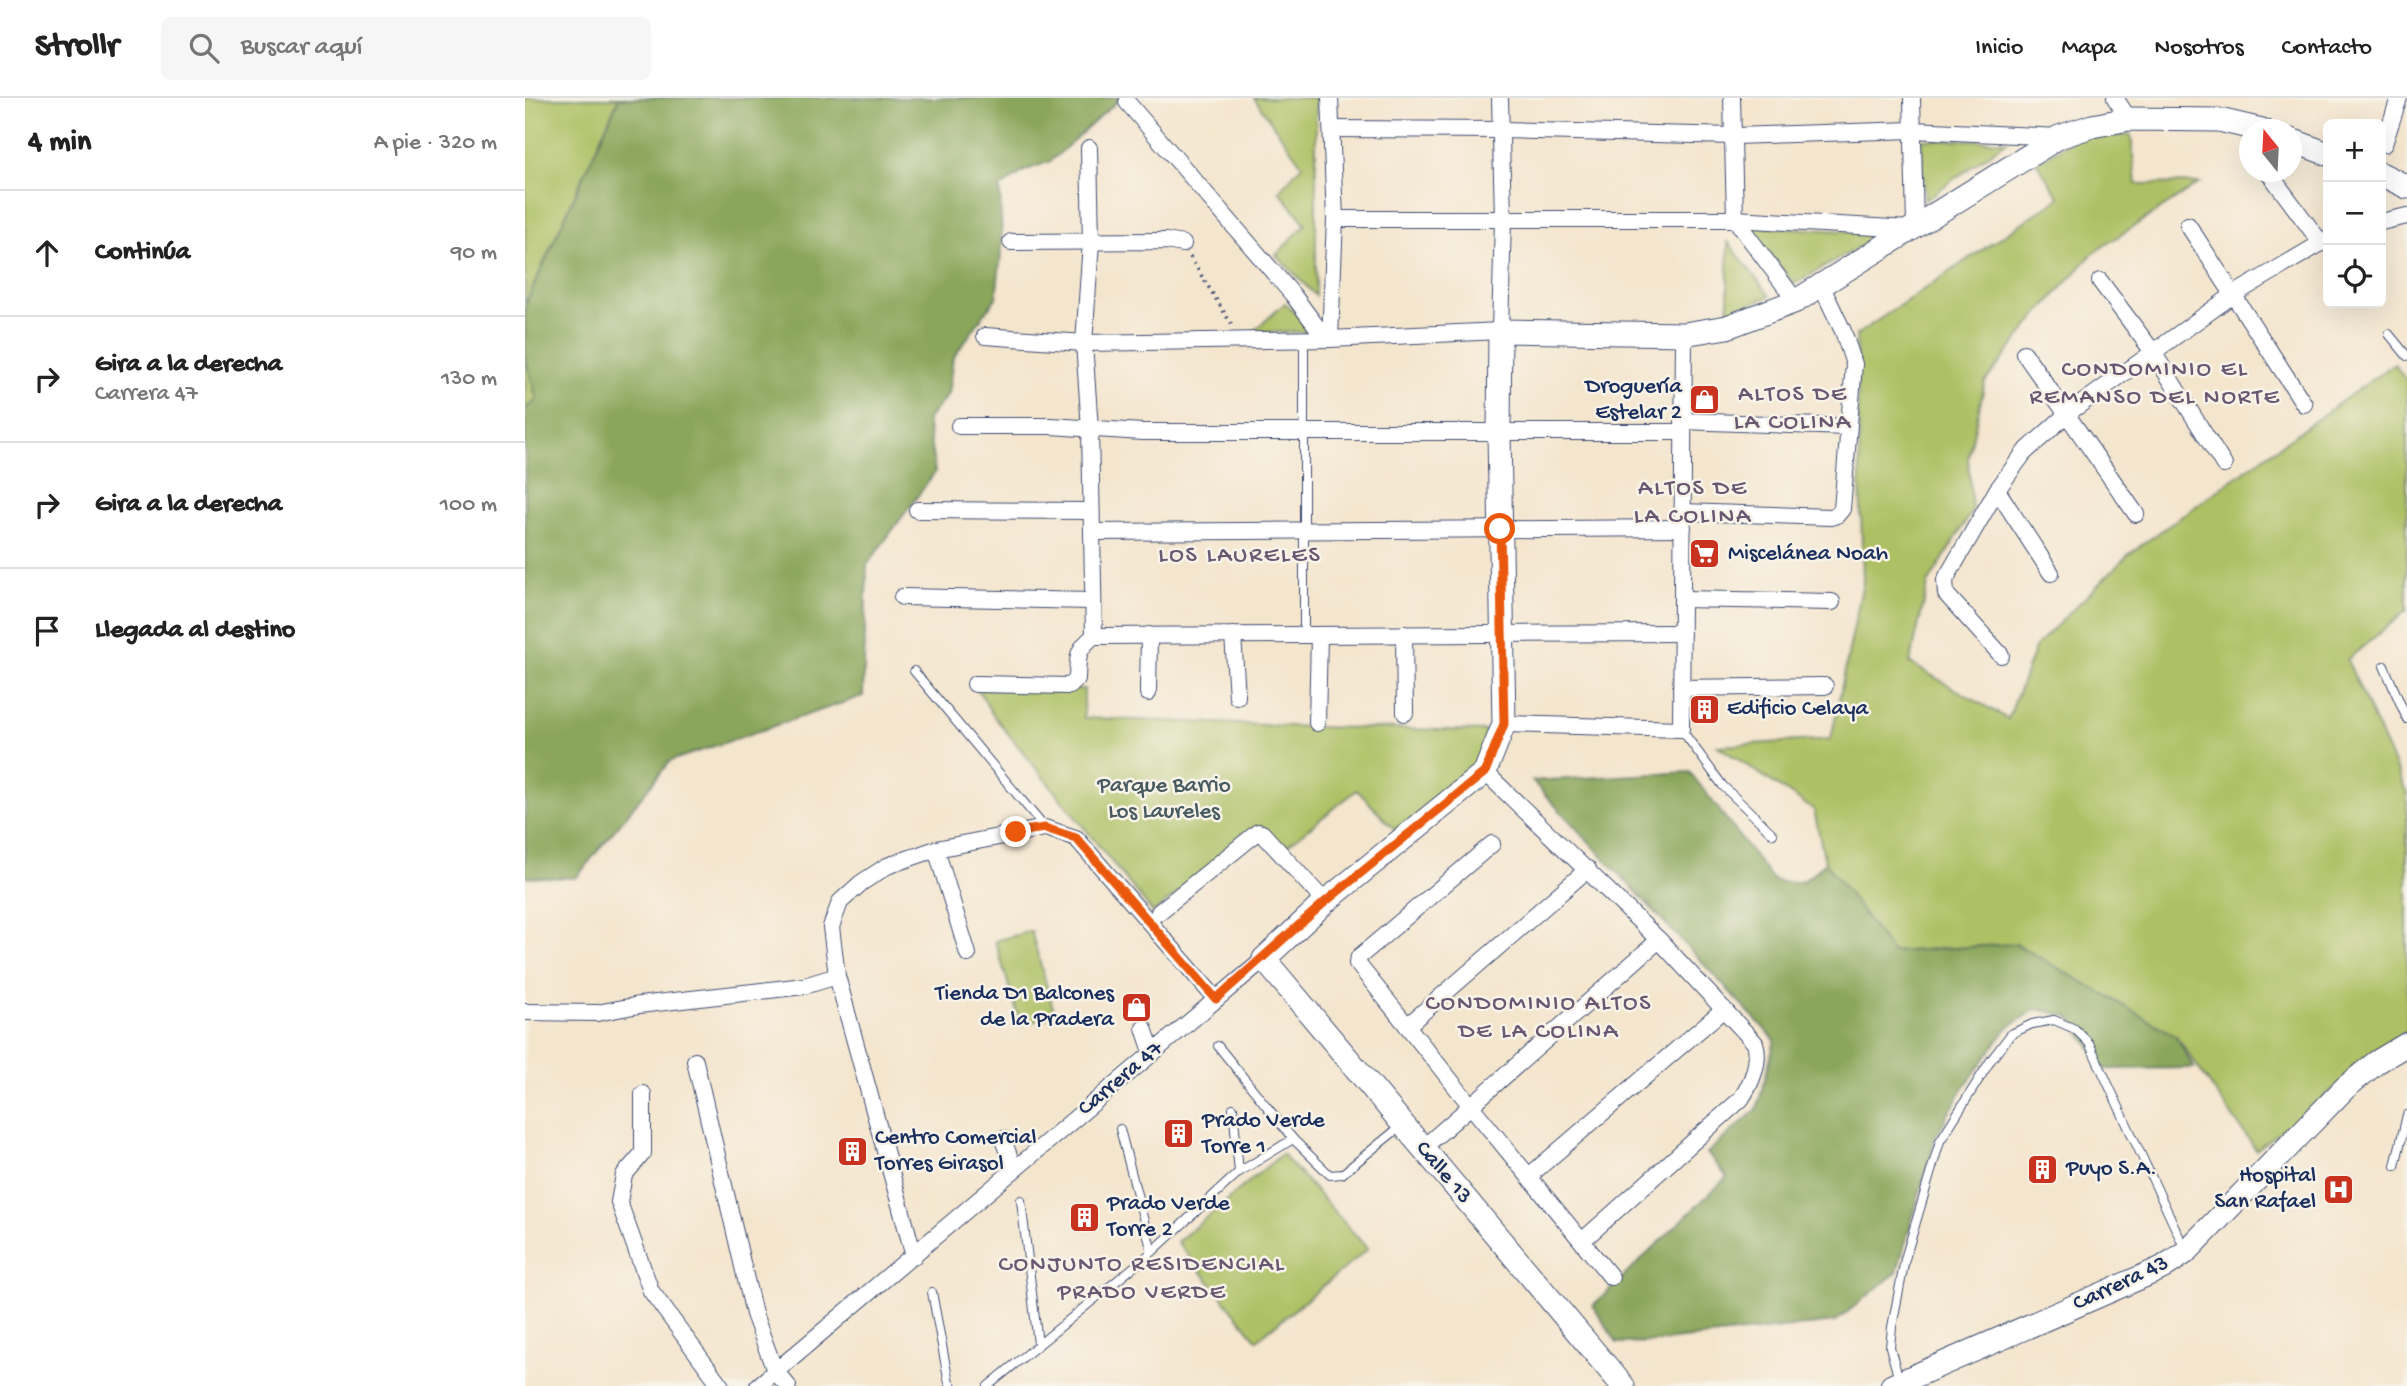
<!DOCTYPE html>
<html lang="es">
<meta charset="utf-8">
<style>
:root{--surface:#fff;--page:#f6f6f6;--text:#222;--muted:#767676;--line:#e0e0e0}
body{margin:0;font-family:"Gochi Hand",sans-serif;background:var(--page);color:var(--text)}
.controls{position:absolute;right:21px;top:21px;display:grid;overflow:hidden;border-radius:10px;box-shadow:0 7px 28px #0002}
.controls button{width:63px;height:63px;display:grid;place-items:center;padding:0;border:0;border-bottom:2px solid var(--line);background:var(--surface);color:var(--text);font:35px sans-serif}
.compass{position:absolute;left:1714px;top:21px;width:63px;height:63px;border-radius:50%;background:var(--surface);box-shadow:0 7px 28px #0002;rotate:342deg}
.stop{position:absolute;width:21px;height:21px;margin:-16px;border:5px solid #ea580c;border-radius:50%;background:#fff}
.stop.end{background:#ea580c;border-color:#fff;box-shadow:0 2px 7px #0008}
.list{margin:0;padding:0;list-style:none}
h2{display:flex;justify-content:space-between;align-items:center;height:91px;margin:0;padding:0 28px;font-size:30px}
h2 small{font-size:23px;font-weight:400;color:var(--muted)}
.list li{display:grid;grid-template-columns:46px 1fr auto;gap:21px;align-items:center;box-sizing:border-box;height:126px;padding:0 28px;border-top:2px solid var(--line)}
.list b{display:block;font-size:26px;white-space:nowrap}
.list p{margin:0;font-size:23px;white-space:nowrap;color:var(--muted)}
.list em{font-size:23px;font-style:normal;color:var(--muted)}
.icon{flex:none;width:38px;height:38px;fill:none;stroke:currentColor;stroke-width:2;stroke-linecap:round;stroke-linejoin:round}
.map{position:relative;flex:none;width:1882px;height:1288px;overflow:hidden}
header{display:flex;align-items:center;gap:42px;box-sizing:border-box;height:98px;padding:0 35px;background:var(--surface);border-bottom:2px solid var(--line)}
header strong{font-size:33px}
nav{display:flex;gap:38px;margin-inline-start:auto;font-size:24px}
.search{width:490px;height:63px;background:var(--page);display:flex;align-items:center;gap:18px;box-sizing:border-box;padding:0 24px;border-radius:10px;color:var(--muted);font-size:26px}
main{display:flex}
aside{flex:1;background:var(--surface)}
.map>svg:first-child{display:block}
.green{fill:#adc064;stroke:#647861;stroke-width:2}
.forest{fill:#8aa65a;stroke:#526a5c;stroke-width:2}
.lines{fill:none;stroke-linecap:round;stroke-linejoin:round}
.lane-casing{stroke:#3c4a6f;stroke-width:10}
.street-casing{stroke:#3c4a6f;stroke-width:18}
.secondary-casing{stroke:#3c4a6f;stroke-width:25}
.path{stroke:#3c4a6f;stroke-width:3.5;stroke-dasharray:2 5;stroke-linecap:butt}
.lane{stroke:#fff;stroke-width:8}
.street{stroke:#fff;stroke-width:16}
.secondary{stroke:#fff;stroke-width:23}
.route{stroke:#ea580c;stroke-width:9}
.labels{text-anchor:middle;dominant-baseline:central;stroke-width:5;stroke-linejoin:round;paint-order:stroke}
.poi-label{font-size:23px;fill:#1b2f5e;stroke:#f7f3e8;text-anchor:start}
.park-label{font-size:23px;fill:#475a60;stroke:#f7f3e8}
.street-label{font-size:23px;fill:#1b2f5e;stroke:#f7f3e8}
.neighbourhood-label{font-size:24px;letter-spacing:2px;fill:#6a5873;stroke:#f7f3e8}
</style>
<header>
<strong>Strollr</strong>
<div class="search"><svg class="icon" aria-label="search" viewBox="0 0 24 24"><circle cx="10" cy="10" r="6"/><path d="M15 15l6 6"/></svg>Buscar aquí</div>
<nav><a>Inicio</a><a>Mapa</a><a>Nosotros</a><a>Contacto</a></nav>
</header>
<main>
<aside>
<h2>4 min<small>A pie · 320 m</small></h2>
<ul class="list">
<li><svg class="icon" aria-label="ahead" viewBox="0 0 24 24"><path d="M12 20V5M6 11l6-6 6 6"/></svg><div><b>Continúa</b></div><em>90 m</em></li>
<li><svg class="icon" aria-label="right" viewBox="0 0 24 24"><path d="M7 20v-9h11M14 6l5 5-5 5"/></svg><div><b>Gira a la derecha</b><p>Carrera 47</p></div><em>130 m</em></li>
<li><svg class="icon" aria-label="right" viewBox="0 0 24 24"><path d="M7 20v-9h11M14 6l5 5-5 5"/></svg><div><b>Gira a la derecha</b></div><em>100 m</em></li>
<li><svg class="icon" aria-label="arrive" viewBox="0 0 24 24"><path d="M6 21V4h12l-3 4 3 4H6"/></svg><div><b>Llegada al destino</b></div></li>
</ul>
</aside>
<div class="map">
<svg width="1882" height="1288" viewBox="0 0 1882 1288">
<rect width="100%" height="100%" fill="#f7f3e8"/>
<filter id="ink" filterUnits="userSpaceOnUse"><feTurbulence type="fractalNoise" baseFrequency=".0143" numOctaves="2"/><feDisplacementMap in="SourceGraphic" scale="14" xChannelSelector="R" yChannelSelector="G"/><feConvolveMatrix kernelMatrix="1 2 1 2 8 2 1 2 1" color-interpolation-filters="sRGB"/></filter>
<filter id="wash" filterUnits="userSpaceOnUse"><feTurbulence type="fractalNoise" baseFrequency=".00686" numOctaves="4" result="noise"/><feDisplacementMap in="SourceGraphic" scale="28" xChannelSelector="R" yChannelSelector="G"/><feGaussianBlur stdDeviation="1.57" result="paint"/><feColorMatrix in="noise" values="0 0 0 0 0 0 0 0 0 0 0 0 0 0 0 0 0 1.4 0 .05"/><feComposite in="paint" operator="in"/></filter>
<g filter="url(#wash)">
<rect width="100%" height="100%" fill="#f4e5cd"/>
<g class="green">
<polygon points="0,0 94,0 0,207"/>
<polygon points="729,0 791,0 791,198 751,157 781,126 754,93 777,67"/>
<polygon points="1606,37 1611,86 1675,85 1568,155 1514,215 1460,284 1443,360 1447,413 1403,486 1385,565 1483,621 1511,548 1604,456 1869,266 1882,283 1882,512 1822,562 1882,695 1882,933 1731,1052 1651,938 1491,846 1367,854 1300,764 1289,712 1193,648 1306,641 1338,484 1331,237 1534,100 1512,64 1555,38"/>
<polygon points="1396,41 1482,43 1400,102"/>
<polygon points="1222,128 1359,135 1269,186"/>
<polygon points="1203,144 1245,198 1203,215"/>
<polygon points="760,205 790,234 728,234"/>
<polygon points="0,259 12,302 0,311"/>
<polygon points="452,590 559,591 559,620 791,629 960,633 962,654 952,668 873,735 832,692 759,750 736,728 628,815 468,617"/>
<polygon points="506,833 530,917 496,927 470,843"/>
<polygon points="757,1056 843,1151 732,1242 652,1144"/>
</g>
<g class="forest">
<polygon points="94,0 596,0 526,63 499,73 475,90 477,147 471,200 428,260 423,296 402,322 410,374 342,467 338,598 145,663 51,780 0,779 0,311 12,302 0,259 0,207"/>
<path d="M1165 674 1248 782C1274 789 1283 783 1300 764L1367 854 1491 846 1651 938 1669 970 1580 971 1544 918 1511 911 1482 930 1437 992 1411 1038 1372 1174 1310 1224 1130 1244 1092 1245 1068 1208 1202 1079 1182 1055 1232 1011 1250 942 1007 683Z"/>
</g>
</g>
<g filter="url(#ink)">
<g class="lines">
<defs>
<g id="lane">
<polyline points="1864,236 1882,258"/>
<polyline points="779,537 779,241"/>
<polyline points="1859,568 1882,621"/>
<polyline points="389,573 520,730"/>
<polyline points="1156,631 1198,688 1248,736"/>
<polyline points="693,948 768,1041 805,1077 817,1076 876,1028"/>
<polyline points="708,1010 714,1074"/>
<polyline points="595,1031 627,1154"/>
<polyline points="1870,1068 1882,1017"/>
<polyline points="496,1102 513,1246"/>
<polyline points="407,1194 424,1285 427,1288"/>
<polyline points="1374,1282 1365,1249 1367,1229 1380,1161 1415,1043 1466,962 1486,936 1507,926 1529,922 1550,931 1564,945 1660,1151"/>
<polyline points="463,1288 627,1154 714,1074 768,1041"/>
</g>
<g id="street">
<polyline points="1207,0 1210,121 1271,203"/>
<polyline points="1387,0 1390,128"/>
<polyline points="1590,0 1604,21"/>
<polyline points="602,4 768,197 801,241"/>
<polyline points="807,31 976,32 1209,38 1388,32 1534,39"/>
<polyline points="1859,46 1874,0"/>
<polyline points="564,50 566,144 559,245 565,331 569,538"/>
<polyline points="1744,75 1796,145"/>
<polyline points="810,121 1210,121 1385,131"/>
<polyline points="1856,124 1882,118"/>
<polyline points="1663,127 1779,306"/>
<polyline points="486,144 641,143 658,146"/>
<polyline points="1575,183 1628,254 1699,367"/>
<polyline points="460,238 559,245 805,241 975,233 978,120 975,0"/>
<polyline points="805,241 810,121 805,0"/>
<polyline points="1499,255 1611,416"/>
<polyline points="1158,323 1322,329"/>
<polyline points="434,328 526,328 617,334 1158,334"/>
<polyline points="1472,392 1526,475"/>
<polyline points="392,412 566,413"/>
<polyline points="1157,414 1306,419 1312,417 1317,411 1329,266 1318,233 1296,187"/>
<polyline points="567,434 1158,430"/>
<polyline points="377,499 567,503"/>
<polyline points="1157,501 1307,504"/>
<polyline points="879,536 880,615"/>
<polyline points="708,537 712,599"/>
<polyline points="1476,557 1421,496 1420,482 1472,392 1499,355 1542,316 1708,197 1803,141"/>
<path d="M450 586 545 588 552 581C553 559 551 552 569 538L1157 535"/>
<polyline points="1156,590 1300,588"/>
<polyline points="623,595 624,537"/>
<polyline points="792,625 794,537"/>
<polyline points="979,626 1156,631 1159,236"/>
<path d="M960 674 1134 842 1230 945C1236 964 1226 986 1216 1001L1057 1143"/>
<polyline points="967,746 834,859 832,865 946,1008 1086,1179"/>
<polyline points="411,751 443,856"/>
<polyline points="634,814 733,734 737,735 800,804"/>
<polyline points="0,914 72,915 114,907 279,888 312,878"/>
<polyline points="882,928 1063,771"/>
<polyline points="619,930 627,954"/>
<polyline points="170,963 229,1216 250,1273 263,1288"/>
<polyline points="118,996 118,1055 99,1077 94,1104 126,1193 196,1288"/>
<polyline points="478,1041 489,1072"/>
<polyline points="898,1050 1134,842"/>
<polyline points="1004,1078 1199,911"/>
<polyline points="389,1158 312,878 306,829 315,804 336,785 362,768 411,751 520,730 551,740 691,901"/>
<polyline points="233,1288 739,861"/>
</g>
<g id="secondary">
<polyline points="1766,42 1803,56"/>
<polyline points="1856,76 1882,89"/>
<polyline points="1098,1288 739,861 800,804 960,674 979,626 974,334 975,233 1159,236 1202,229 1271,203 1534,39 1567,28 1604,21 1694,22 1737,32"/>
<polyline points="1367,1288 1637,1170 1661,1154 1820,990 1852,964 1882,946"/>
</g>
</defs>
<use href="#lane" class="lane-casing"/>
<use href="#street" class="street-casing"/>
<use href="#secondary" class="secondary-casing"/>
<polyline class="path" points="665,159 707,227"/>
<use href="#lane" class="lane"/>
<use href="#street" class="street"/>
<use href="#secondary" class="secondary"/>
</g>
</g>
<g class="lines" filter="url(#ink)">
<polyline class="route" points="491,734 520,730 551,740 691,901 800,804 960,674 979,626 975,431"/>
</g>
<defs>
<symbol id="shop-square" viewBox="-11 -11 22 22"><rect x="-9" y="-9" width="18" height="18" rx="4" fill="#c8321e" stroke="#f7f3e8"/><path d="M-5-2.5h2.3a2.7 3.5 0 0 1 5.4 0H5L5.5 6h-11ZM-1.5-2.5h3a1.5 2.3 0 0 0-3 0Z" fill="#fff"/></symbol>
<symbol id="supermarket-square" viewBox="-11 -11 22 22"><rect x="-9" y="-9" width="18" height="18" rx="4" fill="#c8321e" stroke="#f7f3e8"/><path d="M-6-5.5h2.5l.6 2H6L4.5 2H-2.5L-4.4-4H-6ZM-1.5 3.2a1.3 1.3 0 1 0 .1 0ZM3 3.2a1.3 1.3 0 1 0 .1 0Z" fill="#fff"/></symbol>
<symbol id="building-square" viewBox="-11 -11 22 22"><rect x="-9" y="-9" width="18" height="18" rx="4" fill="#c8321e" stroke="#f7f3e8"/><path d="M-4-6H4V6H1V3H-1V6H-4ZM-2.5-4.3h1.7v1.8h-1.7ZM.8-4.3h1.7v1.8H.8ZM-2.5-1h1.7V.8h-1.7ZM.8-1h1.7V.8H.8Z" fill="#fff"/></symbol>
<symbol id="hospital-square" viewBox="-11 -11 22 22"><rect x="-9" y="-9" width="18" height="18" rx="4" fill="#c8321e" stroke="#f7f3e8"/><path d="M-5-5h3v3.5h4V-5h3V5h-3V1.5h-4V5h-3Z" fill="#fff"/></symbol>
</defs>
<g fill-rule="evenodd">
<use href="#shop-square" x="1162" y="284" width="35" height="35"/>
<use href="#supermarket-square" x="1162" y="438" width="35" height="35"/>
<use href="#building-square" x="1162" y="594" width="35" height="35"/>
<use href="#shop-square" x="594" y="892" width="35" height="35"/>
<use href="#building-square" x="636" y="1018" width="35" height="35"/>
<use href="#building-square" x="310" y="1036" width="35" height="35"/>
<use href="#building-square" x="1500" y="1054" width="35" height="35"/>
<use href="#hospital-square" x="1796" y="1074" width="35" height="35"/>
<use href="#building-square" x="542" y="1102" width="35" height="35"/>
</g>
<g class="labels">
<g class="poi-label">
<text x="1157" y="289" text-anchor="end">Droguería<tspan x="1157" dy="26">Estelar 2</tspan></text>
<text x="1203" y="456">Miscelánea Noah</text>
<text x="1202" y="611">Edificio Celaya</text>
<text x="589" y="896" text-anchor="end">Tienda D1 Balcones<tspan x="589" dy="26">de la Pradera</tspan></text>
<text x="677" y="1023">Prado Verde<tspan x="677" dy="26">Torre 1</tspan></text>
<text x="350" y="1040">Centro Comercial<tspan x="350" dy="26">Torres Girasol</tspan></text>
<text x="1541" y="1071">Puyo S.A.</text>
<text x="1791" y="1078" text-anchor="end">Hospital<tspan x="1791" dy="26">San Rafael</tspan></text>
<text x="582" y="1106">Prado Verde<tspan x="582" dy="26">Torre 2</tspan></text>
</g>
<g class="park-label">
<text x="639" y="688">Parque Barrio<tspan x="639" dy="26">Los Laureles</tspan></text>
</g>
<g class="street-label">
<text transform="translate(596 981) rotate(-40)">Carrera 47</text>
<text transform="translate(918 1075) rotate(50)">Calle 13</text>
<text transform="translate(1596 1186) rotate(-25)">Carrera 43</text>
</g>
<g class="neighbourhood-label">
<text x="1630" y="272">CONDOMINIO EL<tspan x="1630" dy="28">REMANSO DEL NORTE</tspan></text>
<text x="1268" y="297">ALTOS DE<tspan x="1268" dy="28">LA COLINA</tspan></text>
<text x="1168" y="391">ALTOS DE<tspan x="1168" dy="28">LA COLINA</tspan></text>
<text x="715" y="458">LOS LAURELES</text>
<text x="1014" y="906">CONDOMINIO ALTOS<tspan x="1014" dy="28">DE LA COLINA</tspan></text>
<text x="617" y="1167">CONJUNTO RESIDENCIAL<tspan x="617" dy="28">PRADO VERDE</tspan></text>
</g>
</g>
</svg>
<div class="controls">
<button>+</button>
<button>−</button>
<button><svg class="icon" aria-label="locate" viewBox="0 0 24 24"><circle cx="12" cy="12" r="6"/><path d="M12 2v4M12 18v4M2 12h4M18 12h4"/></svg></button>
</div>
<svg class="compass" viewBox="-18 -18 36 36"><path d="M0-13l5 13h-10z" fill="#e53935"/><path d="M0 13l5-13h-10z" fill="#767676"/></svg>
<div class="stop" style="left:975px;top:431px"></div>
<div class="stop end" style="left:491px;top:734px"></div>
</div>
</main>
